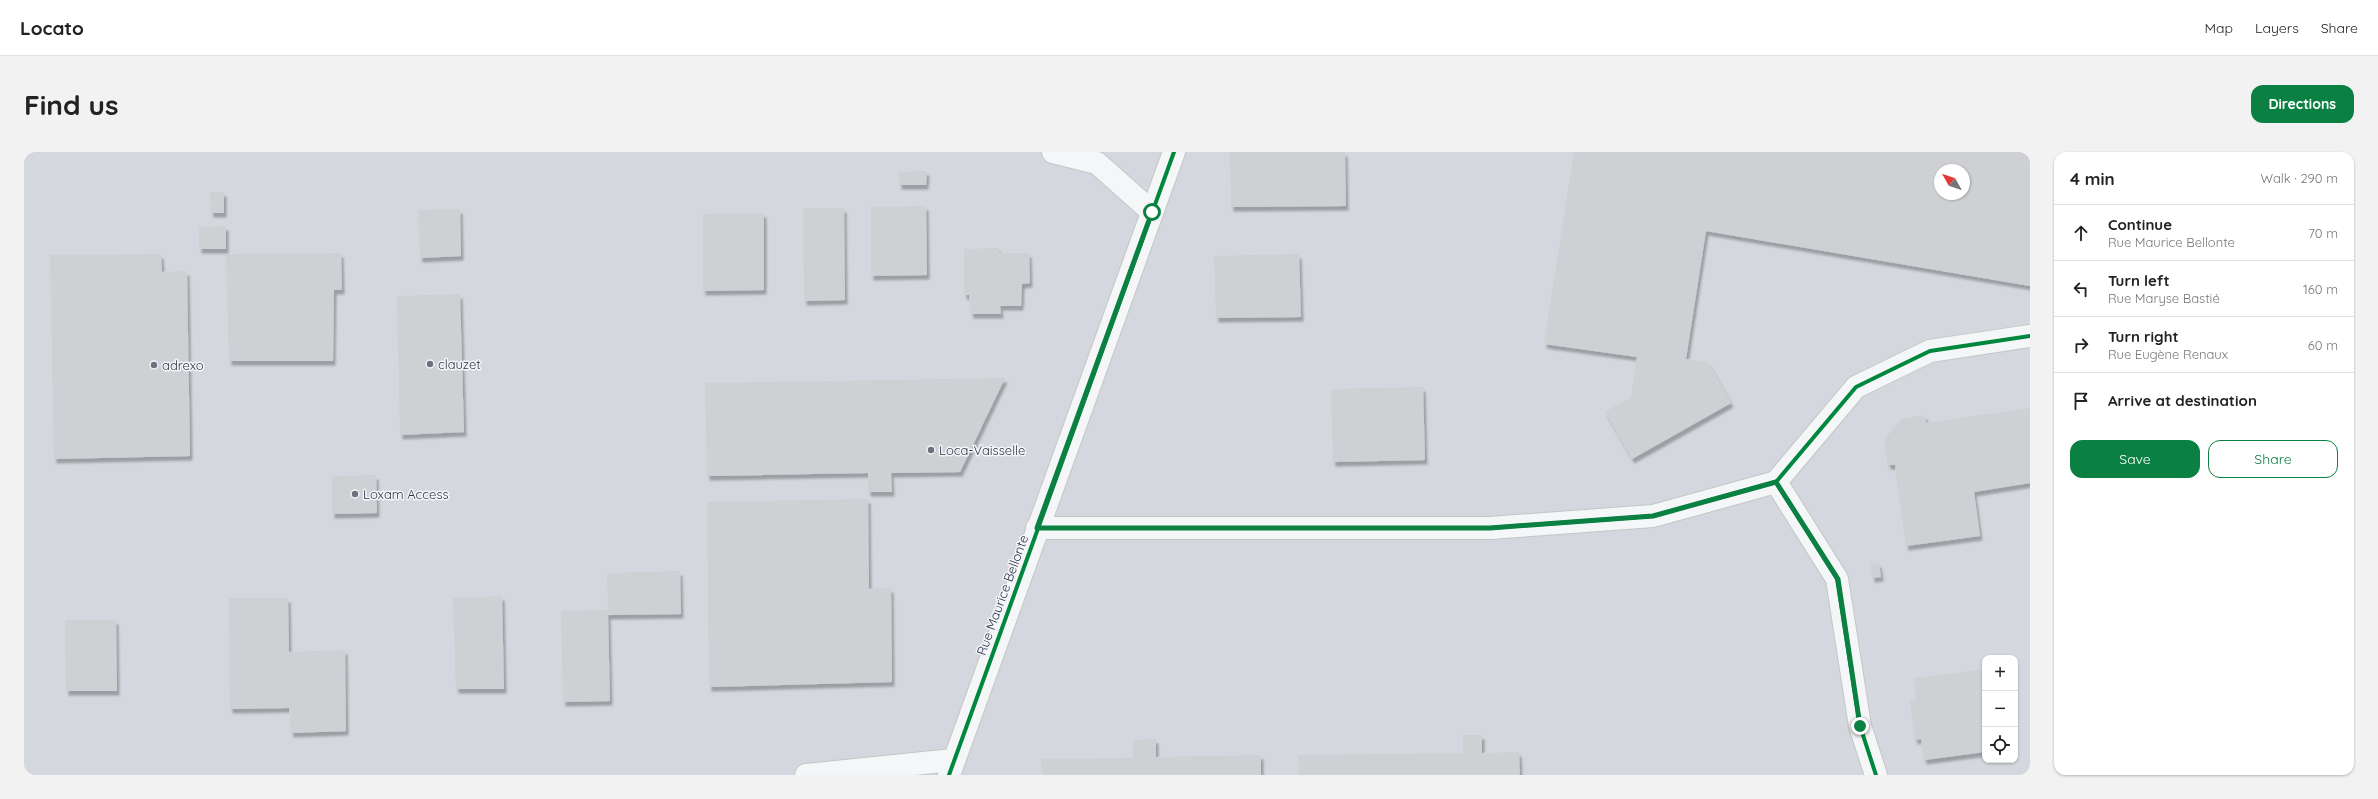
<!DOCTYPE html>
<meta charset="utf-8">
<style>
:root{--surface:#fff;--page:#f2f2f2;--text:#222;--muted:#767676;--line:#e0e0e0;--accent:#0b8043}
body{margin:0;font-family:Quicksand,sans-serif;background:var(--page);color:var(--text)}
.controls{position:absolute;right:12px;bottom:12px;display:grid;overflow:hidden;border-radius:8px;box-shadow:0 1px 3px #0004}
.controls button{width:36px;height:36px;display:grid;place-items:center;padding:0;border:0;border-bottom:1px solid var(--line);background:var(--surface);color:var(--text);font:20px sans-serif}
.compass{position:absolute;left:1910px;top:12px;width:36px;height:36px;border-radius:50%;background:var(--surface);box-shadow:0 1px 3px #0004;rotate:310deg}
.stop{position:absolute;width:12px;height:12px;margin:-9px;border:3px solid #0b8043;border-radius:50%;background:#fff}
.stop.end{background:#0b8043;border-color:#fff;box-shadow:0 1px 4px #0008}
.list{margin:0;padding:0;list-style:none}
h2{display:flex;justify-content:space-between;align-items:center;height:52px;margin:0;padding:0 16px;font-size:17px}
h2 small{font-size:13px;font-weight:400;color:var(--muted)}
.list li{display:grid;grid-template-columns:26px 1fr auto;gap:12px;align-items:center;box-sizing:border-box;height:56px;padding:0 16px;border-top:1px solid var(--line)}
.list b{display:block;font-size:15px;white-space:nowrap}
.list p{margin:0;font-size:13px;white-space:nowrap;color:var(--muted)}
.list em{font-size:13px;font-style:normal;color:var(--muted)}
.actions{display:flex;gap:8px;padding:12px 16px}
.actions a{flex:1;padding:9px 0;border:1px solid var(--accent);border-radius:12px;text-align:center;font-size:14px;color:var(--accent)}
.actions .main{background:var(--accent);color:#fff}
.icon{flex:none;width:22px;height:22px;fill:none;stroke:currentColor;stroke-width:2;stroke-linecap:round;stroke-linejoin:round}
.map{position:relative;flex:none;width:2006px;height:623px;overflow:hidden;border-radius:12px}
header{display:flex;align-items:center;gap:24px;box-sizing:border-box;height:56px;padding:0 20px;background:var(--surface);border-bottom:1px solid var(--line)}
header strong{font-size:19px}
nav{display:flex;gap:22px;margin-inline-start:auto;font-size:14px}
.intro{display:flex;align-items:center;justify-content:space-between;box-sizing:border-box;height:96px;padding:0 24px}
h1{margin:0;font-size:28px}
.button{padding:10px 18px;border-radius:12px;background:var(--accent);color:#fff;font-size:14px;font-weight:700}
main{display:flex;gap:24px;padding:0 24px}
aside{flex:1;background:var(--surface);border-radius:12px;box-shadow:0 1px 3px #0004}
.map>svg:first-child{display:block}
.built{fill:#d4d7dd;fill-rule:evenodd}
.building{fill:#ced0d3;fill-rule:evenodd;filter:url(#shadow)}
.lines{fill:none;stroke-linecap:round;stroke-linejoin:round}
.minor-casing{stroke:#c4c6c8;stroke-width:24}
.minor{stroke:#f5f6f7;stroke-width:22}
.cycleway-casing{stroke:#f4f6f9;stroke-width:6}
.cycleway{stroke:#00873e;stroke-width:4}
.route{stroke:#0b8043;stroke-width:5}
.poi-dot{fill:#6c737f;stroke:#f4f6f9;stroke-width:1.5}
.labels{text-anchor:middle;dominant-baseline:central;stroke-width:3;stroke-linejoin:round;paint-order:stroke}
.poi-label{font-size:13px;fill:#2b3445;stroke:#f4f6f9;text-anchor:start}
.street-label{font-size:13px;fill:#2b3445;stroke:#f4f6f9}
</style>
<header>
<strong>Locato</strong>
<nav><a>Map</a><a>Layers</a><a>Share</a></nav>
</header>
<div class="intro"><h1>Find us</h1><a class="button">Directions</a></div>
<main>
<div class="map">
<svg width="2006" height="623" viewBox="0 0 2006 623">
<defs>
<filter id="shadow"><feDropShadow dx="2.5" dy="4.5" stdDeviation="1" flood-color="#0004"/></filter>
</defs>
<rect width="100%" height="100%" fill="#e6e8ea"/>
<path class="built" d="M0 0H2006V623H0ZM1916 18H1940V42H1916ZM1961 506H1991V608H1961Z"/>
<g class="building">
<polygon points="1206,0 1321,0 1322,54 1207,55"/>
<path d="M1550 0H2006V134L1682 79 1662 207 1684 210 1707 251 1608 307 1581 260 1607 245 1613 205 1520 192ZM1916 18H1940V42H1916Z"/>
<polygon points="903,19 902,33 875,33 875,20"/>
<polygon points="186,40 200,40 200,61 187,61"/>
<polygon points="902,54 903,123 847,124 847,55"/>
<polygon points="779,56 820,56 821,148 780,149"/>
<polygon points="436,57 437,104 396,106 394,58"/>
<polygon points="740,61 740,138 679,139 679,62"/>
<polygon points="202,74 202,97 175,97 175,75"/>
<polygon points="975,96 975,101 1005,101 1006,131 998,132 997,154 976,154 977,162 947,162 945,143 940,143 940,97"/>
<polygon points="317,101 318,138 310,138 309,209 205,209 202,102"/>
<polygon points="137,102 138,120 163,119 166,304 30,307 26,103"/>
<polygon points="1275,102 1277,165 1192,166 1190,104"/>
<polygon points="436,142 440,280 376,283 373,144"/>
<polygon points="981,226 936,320 867,321 868,340 844,340 844,321 683,324 681,231"/>
<polygon points="1399,235 1401,308 1309,310 1307,237"/>
<polygon points="2006,256 2006,331 1950,340 1956,384 1882,394 1871,313 1864,313 1860,288 1877,267 1901,263 1902,271"/>
<polygon points="352,323 353,361 308,362 308,324"/>
<polygon points="844,347 845,437 867,436 868,530 685,535 683,350"/>
<polygon points="1855,411 1857,425 1848,426 1847,412"/>
<polygon points="656,419 657,462 584,463 586,549 539,550 537,459 584,458 583,421"/>
<polygon points="478,444 480,537 432,537 429,446"/>
<polygon points="205,446 264,446 265,500 321,498 322,579 267,581 265,556 206,557"/>
<polygon points="41,468 92,468 93,539 42,539"/>
<polygon points="1961,517 1961,600 1900,608 1897,587 1891,588 1886,549 1892,548 1890,526"/>
<polygon points="1439,583 1458,583 1458,601 1495,600 1496,623 1275,623 1274,603 1439,601"/>
<polygon points="1132,587 1132,605 1237,603 1237,623 1018,623 1017,607 1109,606 1109,588"/>
</g>
<g class="lines">
<defs>
<g id="minor">
<polyline points="1029,0 1073,11 1128,60"/>
<polyline points="1752,330 1813,427 1836,574 1852,623"/>
<polyline points="1013,376 1466,376 1629,364 1752,330 1832,235 1875,214 1906,199 2006,184"/>
<polyline points="782,623 929,608"/>
<polyline points="925,623 1150,0"/>
</g>
</defs>
<use href="#minor" class="minor-casing"/>
<use href="#minor" class="minor"/>
<defs>
<g id="cycleway">
<polyline points="1752,330 1813,427 1836,574 1852,623"/>
<polyline points="1013,376 1466,376 1629,364 1752,330 1832,235 1875,214 1906,199 2006,184"/>
<polyline points="925,623 1150,0"/>
</g>
</defs>
<use href="#cycleway" class="cycleway-casing"/>
<use href="#cycleway" class="cycleway"/>
</g>
<g class="lines">
<polyline class="route" points="1128,60 1013,376 1466,376 1629,364 1752,330 1814,427 1836,574"/>
</g>
<g class="poi-dot">
<circle cx="406" cy="212" r="4"/>
<circle cx="130" cy="213" r="4"/>
<circle cx="907" cy="298" r="4"/>
<circle cx="331" cy="342" r="4"/>
</g>
<g class="labels">
<g class="poi-label">
<text x="414" y="212">clauzet</text>
<text x="138" y="213">adrexo</text>
<text x="915" y="298">Loca-Vaisselle</text>
<text x="339" y="342">Loxam Access</text>
</g>
<g class="street-label">
<text transform="translate(978 443) rotate(-70)">Rue Maurice Bellonte</text>
</g>
</g>
</svg>
<div class="controls">
<button>+</button>
<button>−</button>
<button><svg class="icon" aria-label="locate" viewBox="0 0 24 24"><circle cx="12" cy="12" r="6"/><path d="M12 2v4M12 18v4M2 12h4M18 12h4"/></svg></button>
</div>
<svg class="compass" viewBox="-18 -18 36 36"><path d="M0-13l5 13h-10z" fill="#e53935"/><path d="M0 13l5-13h-10z" fill="#767676"/></svg>
<div class="stop" style="left:1128px;top:60px"></div>
<div class="stop end" style="left:1836px;top:574px"></div>
</div>
<aside>
<h2>4 min<small>Walk · 290 m</small></h2>
<ul class="list">
<li><svg class="icon" aria-label="ahead" viewBox="0 0 24 24"><path d="M12 20V5M6 11l6-6 6 6"/></svg><div><b>Continue</b><p>Rue Maurice Bellonte</p></div><em>70 m</em></li>
<li><svg class="icon" aria-label="left" viewBox="0 0 24 24"><path d="M17 20v-9H6M10 6l-5 5 5 5"/></svg><div><b>Turn left</b><p>Rue Maryse Bastié</p></div><em>160 m</em></li>
<li><svg class="icon" aria-label="right" viewBox="0 0 24 24"><path d="M7 20v-9h11M14 6l5 5-5 5"/></svg><div><b>Turn right</b><p>Rue Eugène Renaux</p></div><em>60 m</em></li>
<li><svg class="icon" aria-label="arrive" viewBox="0 0 24 24"><path d="M6 21V4h12l-3 4 3 4H6"/></svg><div><b>Arrive at destination</b></div></li>
</ul>
<div class="actions"><a class="main">Save</a><a>Share</a></div>
</aside>
</main>
